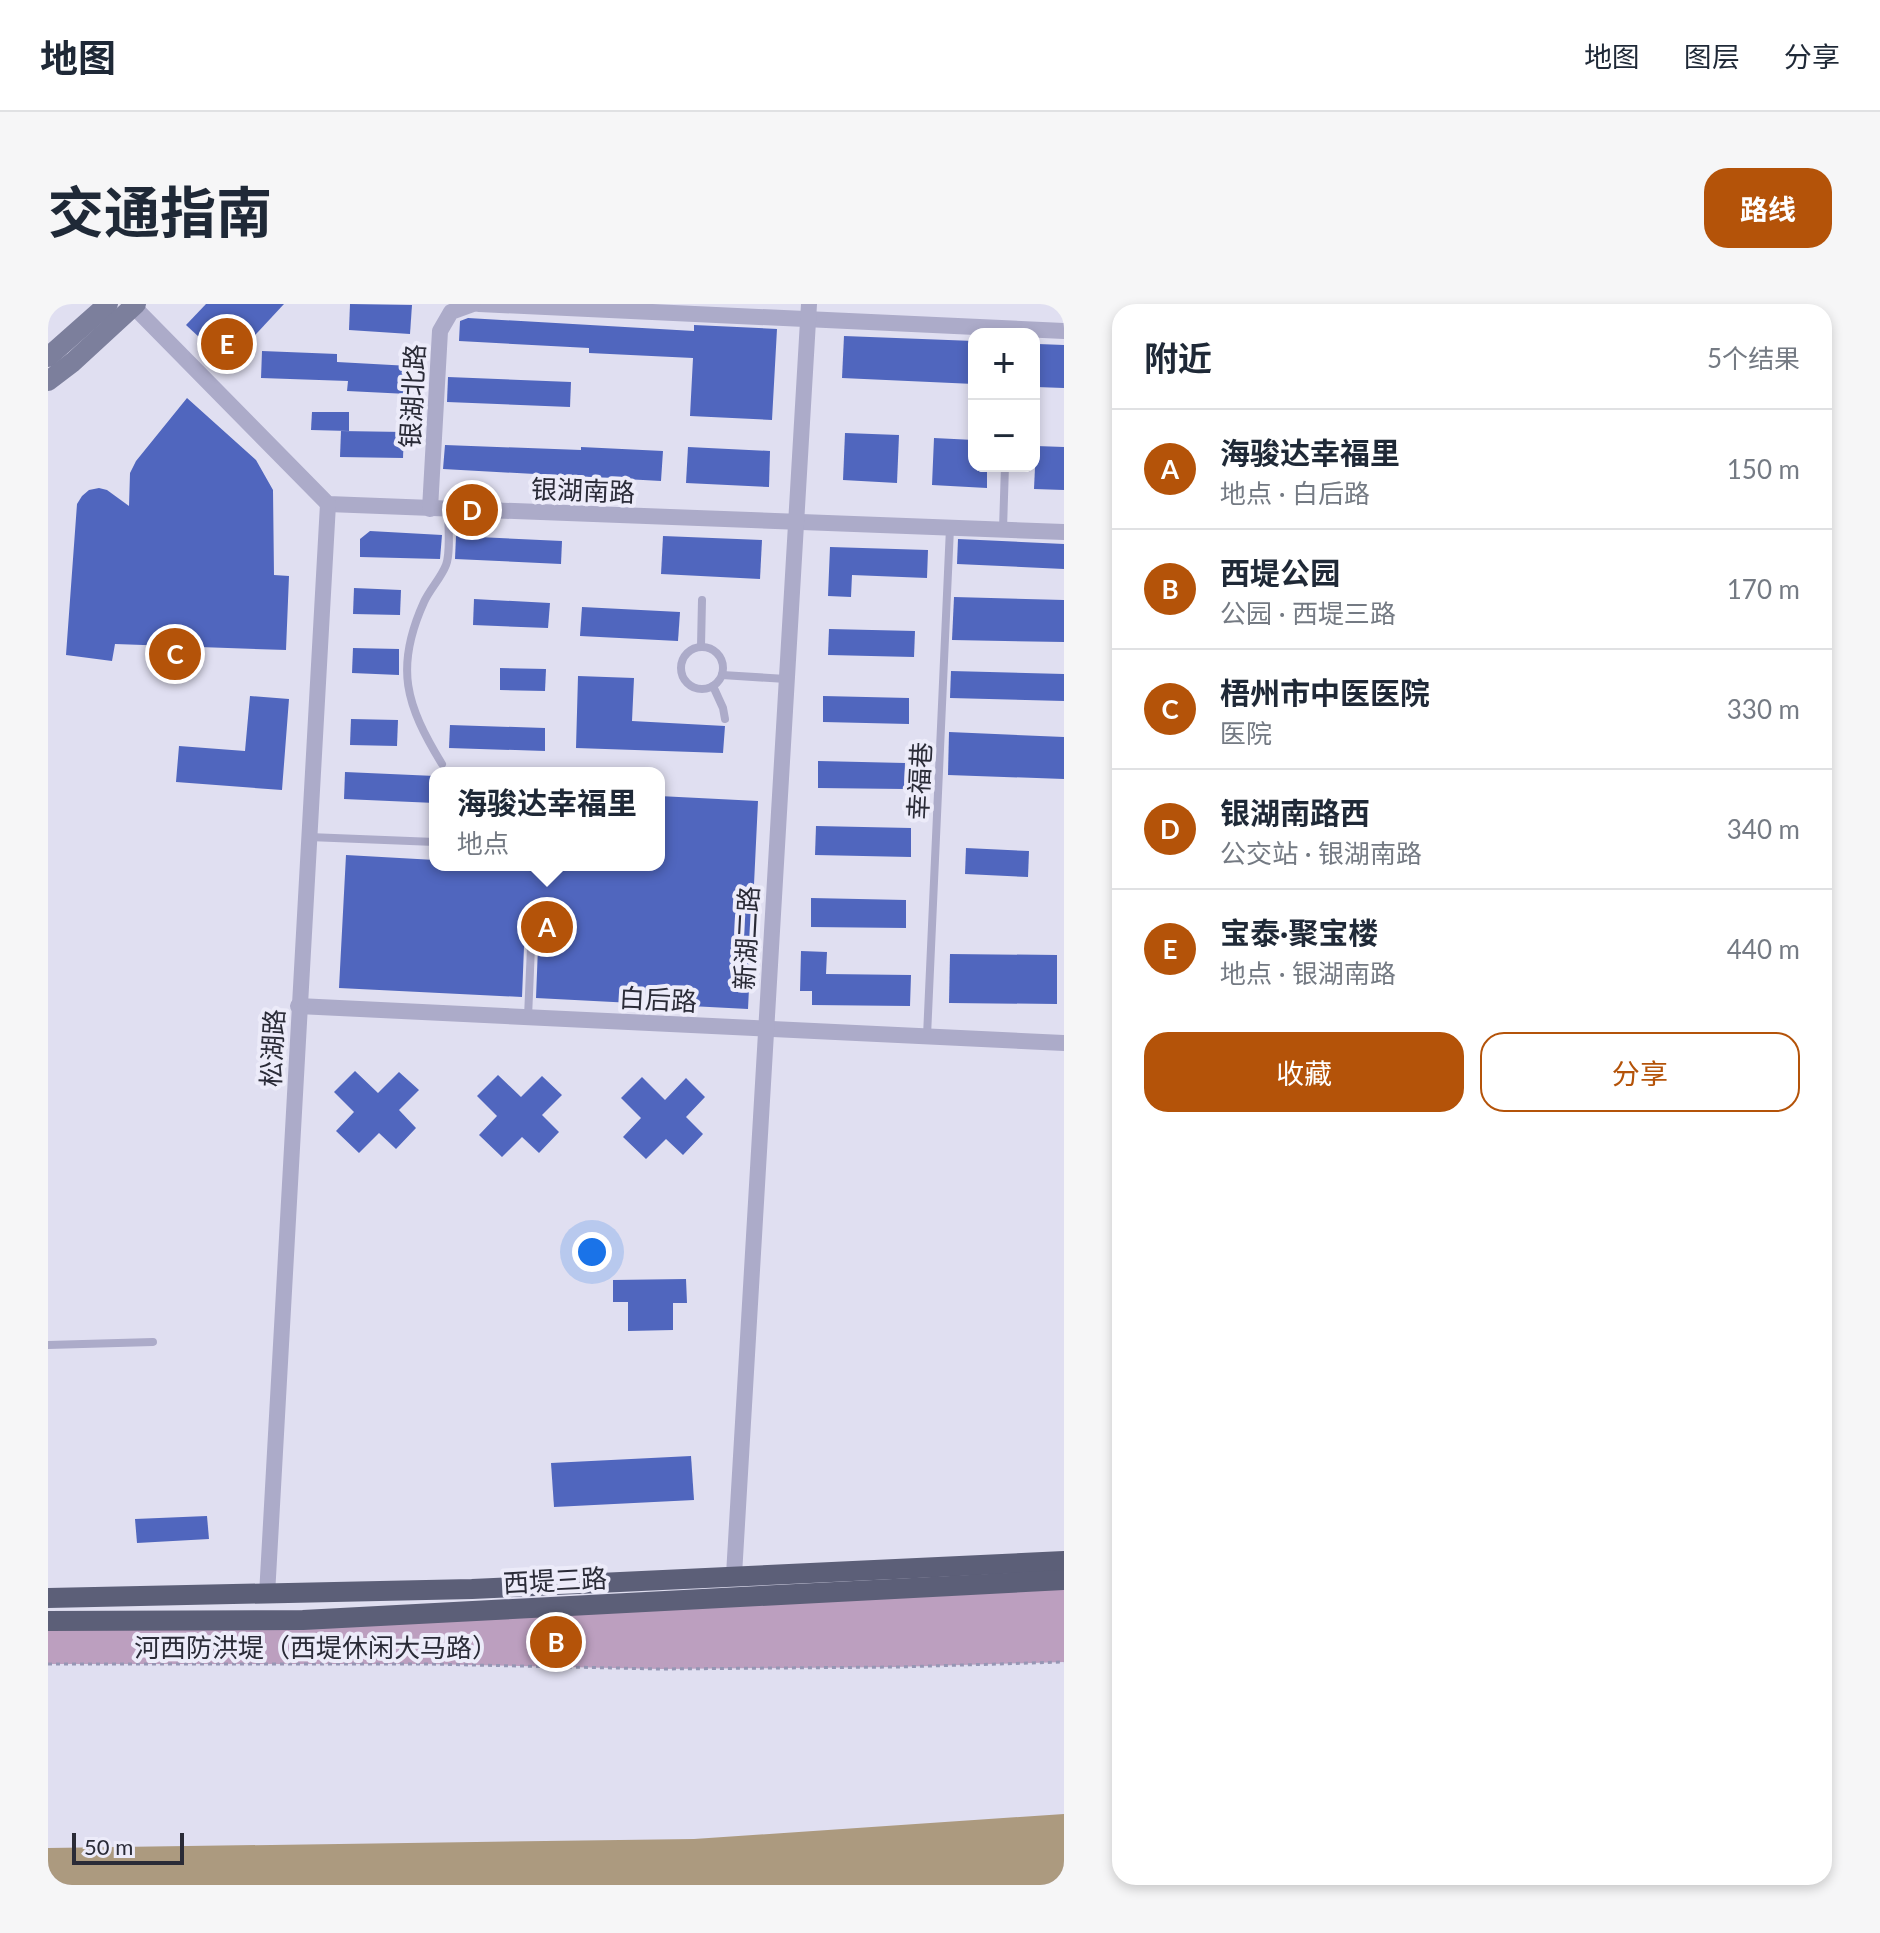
<!DOCTYPE html>
<html lang="zh">
<meta charset="utf-8">
<style>
:root{--surface:#fff;--page:#f6f6f7;--text:#1f2937;--muted:#747a83;--line:#e0e1e3;--accent:#b45309}
body{margin:0;font-family:Lato,"Noto Sans SC",sans-serif;background:var(--page);color:var(--text)}
.controls{position:absolute;right:24px;top:24px;display:grid;overflow:hidden;border-radius:16px;box-shadow:0 4px 12px #0003}
.controls button{width:72px;height:72px;display:grid;place-items:center;padding:0;border:0;border-bottom:2px solid var(--line);background:var(--surface);color:var(--text);font:40px sans-serif}
.scale{position:absolute;left:24px;bottom:20px;width:112px;box-sizing:border-box;padding-left:8px;border:4px solid #2a2b37;border-top:0;font-size:22px;line-height:28px;white-space:nowrap;color:#2a2b37;-webkit-text-stroke:6px #ecebf9;paint-order:stroke}
.you{position:absolute;left:544px;top:948px;width:28px;height:28px;margin:-20px;border:6px solid #fff;border-radius:50%;background:#1a73e8;box-shadow:0 0 0 12px #1a73e833}
.badge{display:grid;place-items:center;width:52px;height:52px;border-radius:50%;background:var(--accent);color:#fff;font-size:26px;font-weight:700}
.pin{position:absolute;translate:-50% -50%;border:4px solid #fff;box-shadow:0 2px 8px #0006}
.popup{position:absolute;left:381px;top:463px;width:236px;height:104px;box-sizing:border-box;display:grid;place-content:center;border-radius:16px;background:var(--surface);filter:drop-shadow(0 2px 6px #0005);font-size:26px;white-space:nowrap;color:var(--muted)}
.popup b{font-size:30px;color:var(--text)}
.popup::after{content:'';position:absolute;left:50%;top:100%;margin-left:-16px;border:16px solid transparent;border-top-color:var(--surface)}
.list{margin:0;padding:0;list-style:none}
h2{display:flex;justify-content:space-between;align-items:center;height:104px;margin:0;padding:0 32px;font-size:34px}
h2 small{font-size:26px;font-weight:400;color:var(--muted)}
.list li{display:grid;grid-template-columns:52px 1fr auto;gap:24px;align-items:center;box-sizing:border-box;height:120px;padding:0 32px;border-top:2px solid var(--line)}
.list b{display:block;font-size:30px;white-space:nowrap}
.list p{margin:0;font-size:26px;white-space:nowrap;color:var(--muted)}
.list em{font-size:26px;font-style:normal;color:var(--muted)}
.actions{display:flex;gap:16px;padding:24px 32px}
.actions a{flex:1;padding:18px 0;border:2px solid var(--accent);border-radius:24px;text-align:center;font-size:28px;color:var(--accent)}
.actions .main{background:var(--accent);color:#fff}
.map{position:relative;flex:none;width:1016px;height:1581px;overflow:hidden;border-radius:24px}
header{display:flex;align-items:center;gap:48px;box-sizing:border-box;height:112px;padding:0 40px;background:var(--surface);border-bottom:2px solid var(--line)}
header strong{font-size:38px}
nav{display:flex;gap:44px;margin-inline-start:auto;font-size:28px}
.intro{display:flex;align-items:center;justify-content:space-between;box-sizing:border-box;height:192px;padding:0 48px}
h1{margin:0;font-size:56px}
.button{padding:20px 36px;border-radius:24px;background:var(--accent);color:#fff;font-size:28px;font-weight:700}
main{display:flex;gap:48px;padding:0 48px}
aside{flex:1;background:var(--surface);border-radius:24px;box-shadow:0 4px 12px #0003}
.map>svg:first-child{display:block}
.green{fill:#bc9fbf}
.water{fill:#ac9a7f}
.building{fill:#5066be}
.lines{fill:none;stroke-linecap:round;stroke-linejoin:round}
.path{stroke:#9596b4;stroke-width:3;stroke-dasharray:4 4;stroke-linecap:butt}
.service{stroke:#acabc9;stroke-width:8}
.minor{stroke:#acabc9;stroke-width:16}
.secondary{stroke:#7c7f9c;stroke-width:20}
.primary{stroke:#5c5f78;stroke-width:20}
.labels{text-anchor:middle;dominant-baseline:central;stroke-width:8;stroke-linejoin:round;paint-order:stroke}
.street-label{font-size:26px;fill:#2a2b37;stroke:#ecebf9}
</style>
<header>
<strong>地图</strong>
<nav><a>地图</a><a>图层</a><a>分享</a></nav>
</header>
<div class="intro"><h1>交通指南</h1><a class="button">路线</a></div>
<main>
<div class="map">
<svg width="1016" height="1581" viewBox="0 0 1016 1581">
<rect width="100%" height="100%" fill="#e0dff1"/>
<polygon class="green" points="1016,1276 1016,1358 848,1363 613,1365 379,1360 0,1360 0,1317"/>
<polygon class="water" points="1016,1510 1016,1581 0,1581 0,1544 646,1535"/>
<g class="building">
<polygon points="158,0 236,0 180,60 138,21"/>
<polygon points="302,0 364,1 362,30 301,26"/>
<polygon points="420,14 646,27 646,21 729,25 724,116 642,112 645,54 541,49 541,44 411,37 412,17"/>
<polygon points="796,32 926,37 926,80 794,74"/>
<polygon points="990,40 1016,41 1016,84 988,83"/>
<polygon points="214,47 289,50 289,58 362,62 360,90 299,87 300,77 213,74"/>
<polygon points="400,73 523,78 522,103 399,98"/>
<polygon points="139,94 208,156 225,186 226,271 241,272 238,346 67,340 64,357 18,351 29,200 34,192 41,186 51,184 59,186 81,202 82,169 88,157"/>
<polygon points="264,108 301,108 301,127 263,126"/>
<polygon points="293,127 356,128 355,154 292,153"/>
<polygon points="797,129 851,131 849,179 795,176"/>
<polygon points="886,134 926,136 926,162 939,162 939,184 884,181"/>
<polygon points="397,141 533,146 533,143 615,147 613,177 395,165"/>
<polygon points="988,142 1016,143 1016,186 986,185"/>
<polygon points="640,143 722,147 721,183 638,179"/>
<polygon points="322,227 394,231 392,255 312,253 312,235"/>
<polygon points="408,232 514,237 513,260 407,255"/>
<polygon points="615,232 714,236 712,275 613,270"/>
<polygon points="910,235 1016,240 1016,265 909,260"/>
<polygon points="782,243 880,246 879,274 804,271 803,293 780,292"/>
<polygon points="306,284 353,286 352,311 305,310"/>
<polygon points="906,293 1016,296 1016,338 904,336"/>
<polygon points="426,295 502,299 500,324 425,321"/>
<polygon points="534,303 632,308 630,337 532,332"/>
<polygon points="781,325 867,327 866,353 780,351"/>
<polygon points="305,344 351,345 351,371 304,369"/>
<polygon points="452,364 498,365 497,387 452,386"/>
<polygon points="903,367 1016,370 1016,397 902,394"/>
<polygon points="530,372 586,374 584,417 677,422 675,449 528,444"/>
<polygon points="202,392 241,395 234,486 128,478 131,442 197,447"/>
<polygon points="775,392 861,394 861,420 775,418"/>
<polygon points="303,415 350,416 349,442 302,441"/>
<polygon points="402,421 497,424 497,447 401,444"/>
<polygon points="901,428 1016,433 1016,475 900,471"/>
<polygon points="770,457 857,459 856,485 770,484"/>
<polygon points="297,468 387,472 387,499 296,495"/>
<polygon points="611,492 710,497 700,705 488,694 490,643 484,636 479,637 476,643 474,693 291,684 298,551 387,556 387,561 611,561"/>
<polygon points="768,522 863,524 863,553 767,551"/>
<polygon points="918,544 981,547 980,573 917,570"/>
<polygon points="763,594 858,596 858,624 763,623"/>
<polygon points="753,647 779,648 778,670 863,671 862,702 764,701 764,687 752,687"/>
<polygon points="902,650 1009,651 1009,700 901,699"/>
<polygon points="307,767 330,789 351,768 371,786 351,806 368,824 348,845 331,829 311,849 288,827 306,808 286,788"/>
<polygon points="450,771 473,793 494,772 514,791 494,811 511,828 491,849 474,833 454,853 431,831 449,812 429,792"/>
<polygon points="594,773 617,796 638,774 657,793 638,813 655,830 635,851 618,835 598,855 575,833 593,814 573,794"/>
<polygon points="638,975 639,999 625,999 625,1026 580,1027 580,998 565,998 565,976"/>
<polygon points="643,1152 646,1196 506,1203 503,1159"/>
<polygon points="159,1212 161,1235 89,1239 87,1215"/>
</g>
<g class="lines">
<polyline class="path" points="0,1360 379,1360 613,1365 848,1363 1016,1358"/>
<g class="service">
<polyline points="955,225 957,162"/>
<polyline points="653,342 654,296"/>
<circle cx="654" cy="364" r="21"/>
<polyline points="674,371 738,375"/>
<polyline points="665,382 675,404 677,415"/>
<path d="M394 460C358 401 346 364 376 298 382 285 393 274 398 261 403 248 400 220 400 205"/>
<polyline points="261,533 387,538"/>
<polyline points="480,713 483,643"/>
<polyline points="879,732 902,224"/>
<polyline points="0,1041 105,1038"/>
</g>
<g class="minor">
<polyline points="431,0 1016,27"/>
<polyline points="86,3 280,200 1016,228"/>
<polyline points="382,205 392,27 403,8 425,0"/>
<polyline points="250,702 1016,739"/>
<polyline points="686,1271 761,0"/>
<polyline points="219,1291 280,200"/>
</g>
<g class="secondary">
<polyline points="0,53 60,0"/>
<polyline points="0,77 25,58 88,0"/>
</g>
<g class="primary">
<polyline points="0,1294 424,1285 1016,1257"/>
<polyline points="0,1317 255,1316 1016,1276"/>
</g>
</g>
<g class="labels">
<g class="street-label">
<text transform="translate(364 92) rotate(-87)">银湖北路</text>
<text transform="translate(535 186) rotate(2)">银湖南路</text>
<text transform="translate(871 477) rotate(-87)">幸福巷</text>
<text transform="translate(698 634) rotate(-87)">新湖二路</text>
<text transform="translate(610 695) rotate(3)">白后路</text>
<text transform="translate(224 744) rotate(-87)">松湖路</text>
<text transform="translate(507 1276) rotate(-3)">西堤三路</text>
<text x="268" y="1343">河西防洪堤（西堤休闲大马路）</text>
</g>
</g>
</svg>
<div class="controls">
<button>+</button>
<button>−</button>
</div>
<div class="scale">50 m</div>
<div class="you"></div>
<div class="pin badge" style="left:499px;top:623px">A</div>
<div class="popup"><b>海骏达幸福里</b>地点</div>
<div class="pin badge" style="left:508px;top:1338px">B</div>
<div class="pin badge" style="left:127px;top:350px">C</div>
<div class="pin badge" style="left:424px;top:206px">D</div>
<div class="pin badge" style="left:179px;top:40px">E</div>
</div>
<aside>
<h2>附近<small>5个结果</small></h2>
<ul class="list">
<li><span class="badge">A</span><div><b>海骏达幸福里</b><p>地点 · 白后路</p></div><em>150 m</em></li>
<li><span class="badge">B</span><div><b>西堤公园</b><p>公园 · 西堤三路</p></div><em>170 m</em></li>
<li><span class="badge">C</span><div><b>梧州市中医医院</b><p>医院</p></div><em>330 m</em></li>
<li><span class="badge">D</span><div><b>银湖南路西</b><p>公交站 · 银湖南路</p></div><em>340 m</em></li>
<li><span class="badge">E</span><div><b>宝泰·聚宝楼</b><p>地点 · 银湖南路</p></div><em>440 m</em></li>
</ul>
<div class="actions"><a class="main">收藏</a><a>分享</a></div>
</aside>
</main>
